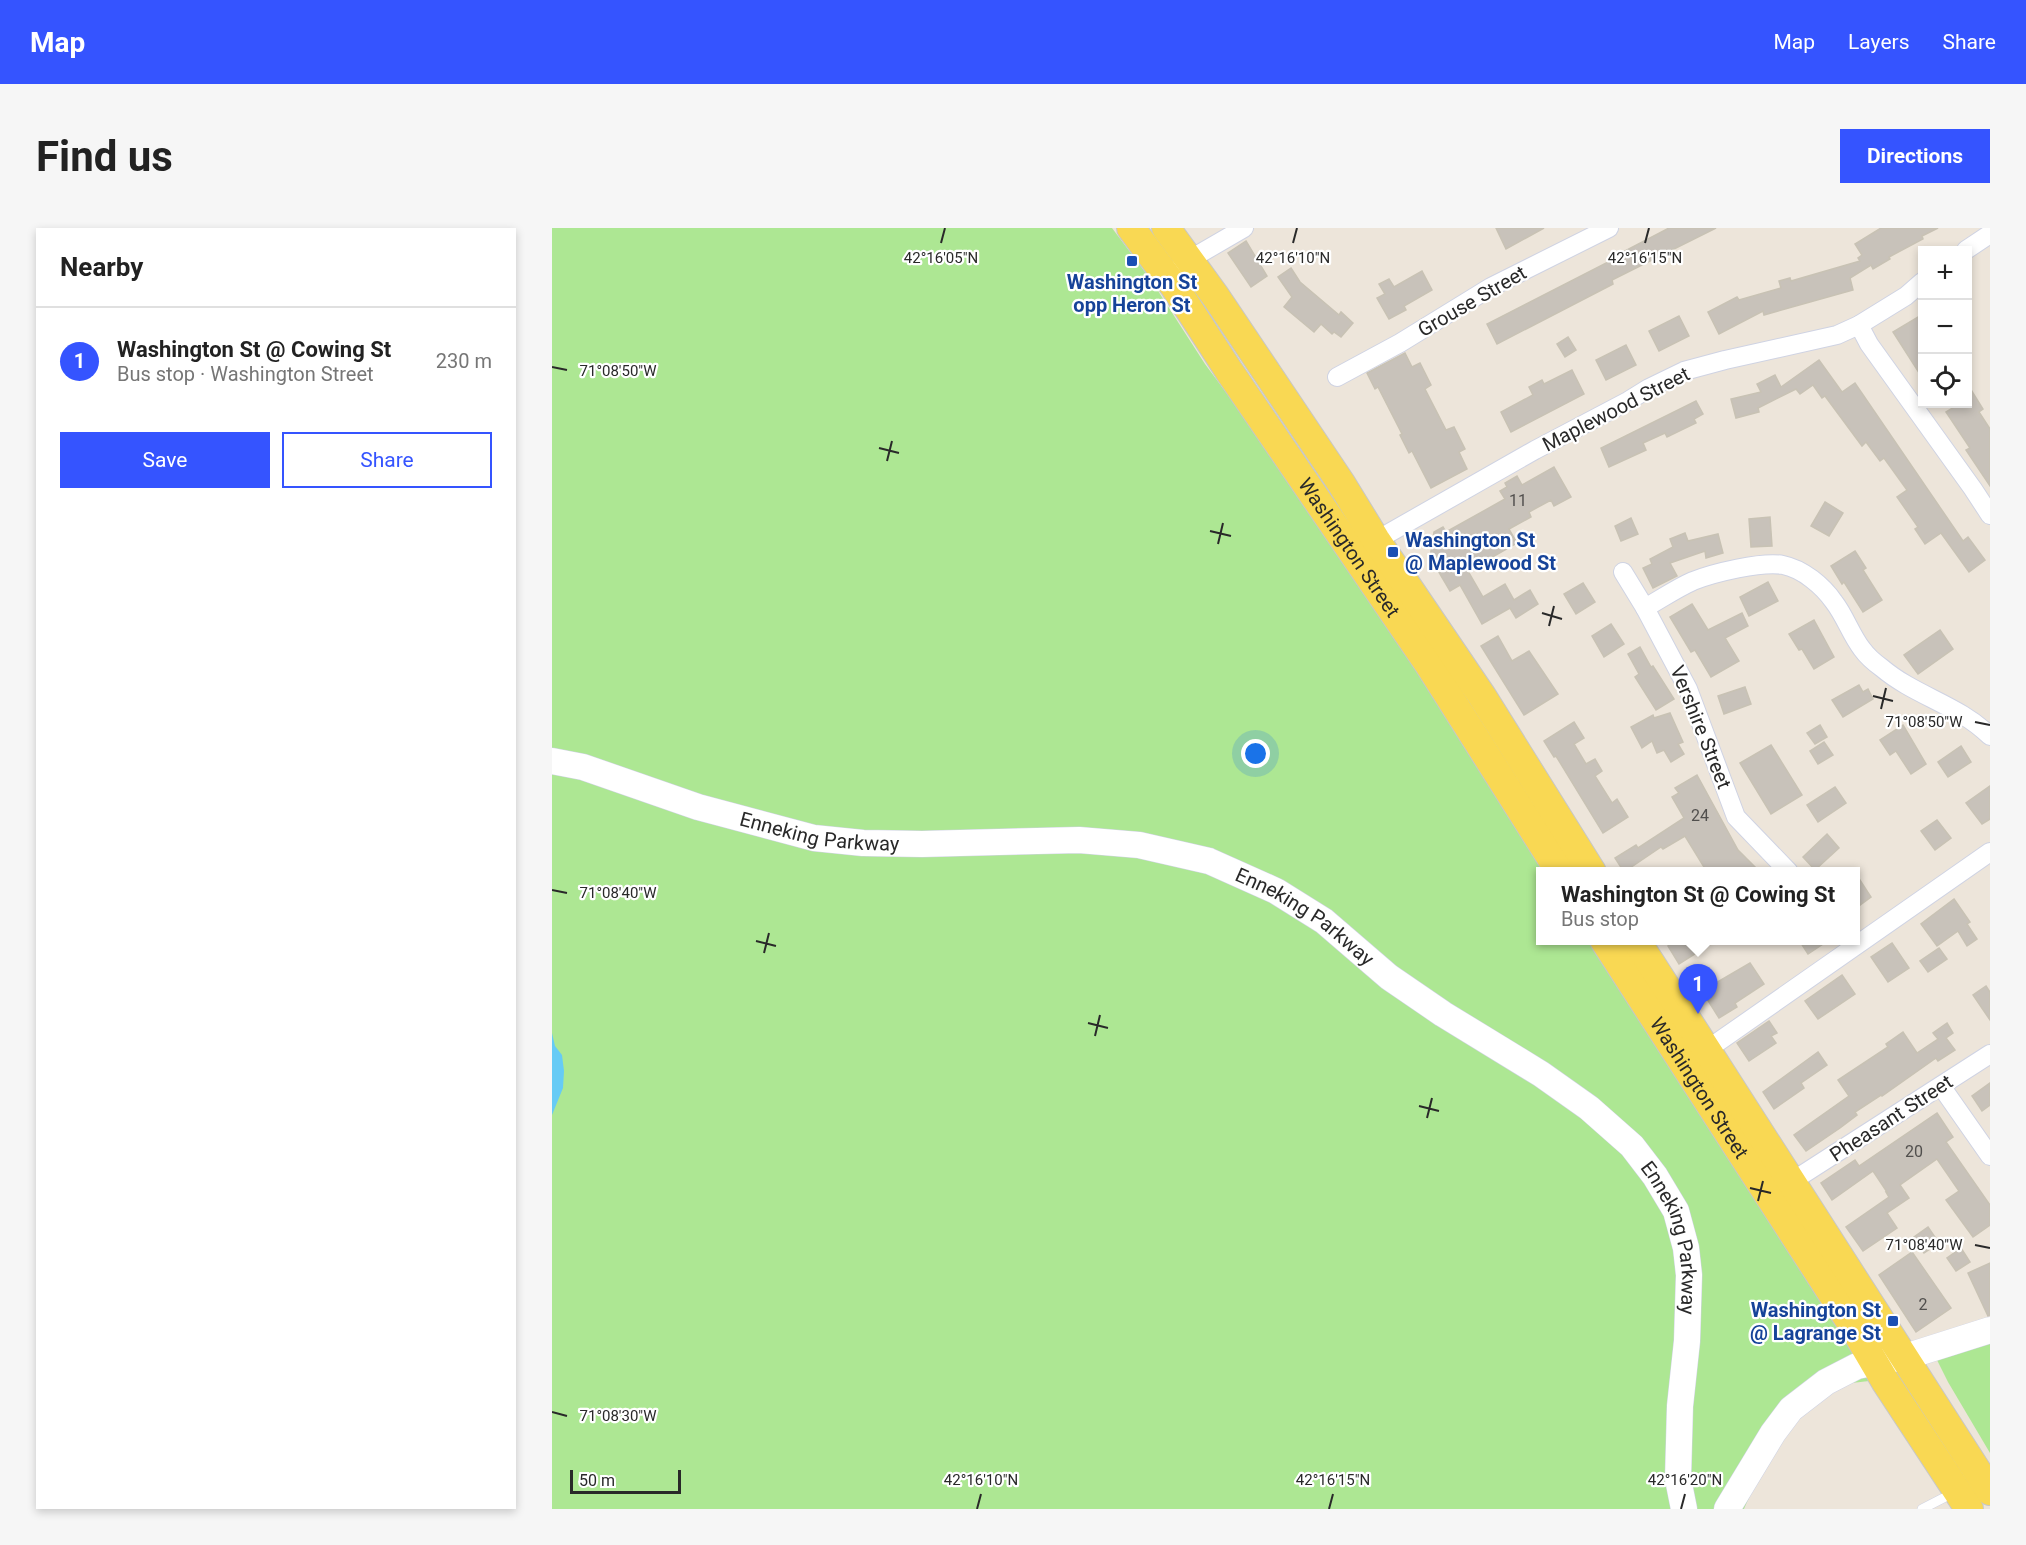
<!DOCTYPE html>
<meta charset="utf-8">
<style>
:root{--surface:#fff;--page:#f6f6f6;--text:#222;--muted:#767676;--line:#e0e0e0;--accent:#3554ff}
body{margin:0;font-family:Roboto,sans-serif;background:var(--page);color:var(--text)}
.controls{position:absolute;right:18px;top:18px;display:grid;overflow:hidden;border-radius:0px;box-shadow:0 3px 9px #0003}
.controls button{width:54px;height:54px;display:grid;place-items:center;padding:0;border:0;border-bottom:2px solid var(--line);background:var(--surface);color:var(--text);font:30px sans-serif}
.scale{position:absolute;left:18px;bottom:15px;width:111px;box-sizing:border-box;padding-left:6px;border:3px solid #292929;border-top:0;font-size:16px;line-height:21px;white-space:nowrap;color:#292929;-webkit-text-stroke:4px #fff;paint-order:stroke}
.you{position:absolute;left:704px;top:526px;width:21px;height:21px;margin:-15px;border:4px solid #fff;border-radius:50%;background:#1a73e8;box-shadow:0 0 0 9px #1a73e833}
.badge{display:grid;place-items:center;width:39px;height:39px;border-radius:50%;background:var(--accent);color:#fff;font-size:20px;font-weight:700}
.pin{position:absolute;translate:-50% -50px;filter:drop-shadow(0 2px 3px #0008)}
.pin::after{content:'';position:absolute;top:32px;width:21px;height:18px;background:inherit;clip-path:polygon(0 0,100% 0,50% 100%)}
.popup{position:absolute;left:984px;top:639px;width:324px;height:78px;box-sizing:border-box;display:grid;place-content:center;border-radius:0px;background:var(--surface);filter:drop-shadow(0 2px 4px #0005);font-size:20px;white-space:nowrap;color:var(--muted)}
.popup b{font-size:22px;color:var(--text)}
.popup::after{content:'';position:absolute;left:50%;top:100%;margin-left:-12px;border:12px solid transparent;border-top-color:var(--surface)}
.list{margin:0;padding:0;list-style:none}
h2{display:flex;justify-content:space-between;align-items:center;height:78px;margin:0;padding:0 24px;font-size:26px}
h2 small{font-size:20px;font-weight:400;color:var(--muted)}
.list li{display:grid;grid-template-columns:39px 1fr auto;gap:18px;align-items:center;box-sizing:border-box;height:108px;padding:0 24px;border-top:2px solid var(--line)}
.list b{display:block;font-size:22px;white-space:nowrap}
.list p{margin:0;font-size:20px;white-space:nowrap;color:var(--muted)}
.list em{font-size:20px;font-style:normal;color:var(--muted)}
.actions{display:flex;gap:12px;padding:18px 24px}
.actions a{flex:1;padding:14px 0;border:2px solid var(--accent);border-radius:0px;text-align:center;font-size:21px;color:var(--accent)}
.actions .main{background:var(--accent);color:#fff}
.icon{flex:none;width:33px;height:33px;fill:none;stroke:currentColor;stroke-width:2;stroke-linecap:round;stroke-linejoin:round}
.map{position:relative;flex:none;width:1438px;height:1281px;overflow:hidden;border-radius:0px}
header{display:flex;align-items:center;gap:36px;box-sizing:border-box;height:84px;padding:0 30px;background:var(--accent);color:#fff}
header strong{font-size:28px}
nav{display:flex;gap:33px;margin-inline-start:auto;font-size:21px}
.intro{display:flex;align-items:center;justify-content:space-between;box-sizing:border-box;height:144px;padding:0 36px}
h1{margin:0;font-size:42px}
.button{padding:15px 27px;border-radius:0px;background:var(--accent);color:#fff;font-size:21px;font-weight:700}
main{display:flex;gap:36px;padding:0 36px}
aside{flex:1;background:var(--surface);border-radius:0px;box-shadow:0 3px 9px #0003}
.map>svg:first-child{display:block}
.green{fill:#ade793}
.water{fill:#66cbf5}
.building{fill:#c8c2ba;stroke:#c8c2b4;stroke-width:1.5}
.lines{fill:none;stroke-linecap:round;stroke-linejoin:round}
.lane-casing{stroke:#cfd3e3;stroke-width:10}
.street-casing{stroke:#cfd3e3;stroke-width:20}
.secondary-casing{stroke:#cfd3e3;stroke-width:27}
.primary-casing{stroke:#c7c7c7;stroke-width:30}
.lane{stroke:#fff;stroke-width:9}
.street{stroke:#fff;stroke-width:18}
.secondary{stroke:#fff;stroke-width:26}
.primary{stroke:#f9d853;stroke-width:28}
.ticks{fill:none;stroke:#292929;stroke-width:2}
.transit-dot{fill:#1a4fb4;stroke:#fff;stroke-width:2}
.labels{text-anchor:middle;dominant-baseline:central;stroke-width:4.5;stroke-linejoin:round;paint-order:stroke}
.number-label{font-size:16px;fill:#514f4d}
.transit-label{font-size:20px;font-weight:bold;fill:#164399;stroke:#fff}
.street-label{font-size:20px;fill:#292929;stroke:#fff}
.ticks-label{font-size:15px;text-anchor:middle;fill:#292929;stroke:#fff;stroke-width:4.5;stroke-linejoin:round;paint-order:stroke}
</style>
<header>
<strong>Map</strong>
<nav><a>Map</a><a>Layers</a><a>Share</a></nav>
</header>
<div class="intro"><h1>Find us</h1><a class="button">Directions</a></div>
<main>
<aside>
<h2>Nearby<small></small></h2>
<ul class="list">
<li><span class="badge">1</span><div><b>Washington St @ Cowing St</b><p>Bus stop · Washington Street</p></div><em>230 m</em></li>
</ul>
<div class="actions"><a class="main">Save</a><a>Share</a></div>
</aside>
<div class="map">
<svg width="1438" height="1281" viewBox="0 0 1438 1281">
<rect width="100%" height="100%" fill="#ede5da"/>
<g class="green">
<path d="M0 0H560L599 52 653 136 695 193 879 464 923 536 997 643 988 644V712L1043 713 1266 1060 1318 1153C1311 1154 1302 1154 1295 1156 1253 1167 1208 1243 1192 1281H0Z"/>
<polygon points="1438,1113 1438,1225 1396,1154 1384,1130"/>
</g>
<polygon class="water" points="0,805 3,818 10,827 12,843 11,860 0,887"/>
<g class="building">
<polygon points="944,0 992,0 954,21"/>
<polygon points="1117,0 1164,0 1060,52 1061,56 945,116 935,96 1068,28 1067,26"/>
<polygon points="1329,0 1386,0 1370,8 1371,11 1337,29 1338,31 1321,41 1319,37 1298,50 1301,62 1212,87 1211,83 1167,106 1156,84 1185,69 1187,72 1229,60 1227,53 1238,50 1239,53 1308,33 1306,30 1310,27 1303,16"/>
<polygon points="694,13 715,48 699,59 676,25"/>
<polygon points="739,40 748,54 787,87 789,84 801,95 789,109 782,104 780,106 769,96 762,104 732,79 740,69 726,49"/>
<polygon points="870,43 880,62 852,78 854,82 837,91 825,70 833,66 827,56 837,51 842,59"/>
<polygon points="1371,86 1371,151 1341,104"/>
<polygon points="1127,88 1137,108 1107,123 1097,103"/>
<polygon points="1016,109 1024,122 1013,129 1005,116"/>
<polygon points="1074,117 1084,137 1054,152 1044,132"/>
<polygon points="853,125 860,139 868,135 879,157 873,161 894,202 902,199 913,221 907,224 915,241 879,260 860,223 857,225 848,207 850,206 826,159 823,161 815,145"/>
<polygon points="1267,132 1290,164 1303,155 1411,313 1416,309 1433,332 1417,344 1389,305 1373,316 1363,301 1366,299 1345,269 1355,262 1332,230 1328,233 1314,214 1310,218 1273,168 1270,170 1261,157 1248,166 1244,161 1206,180 1207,184 1184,190 1179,171 1209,164 1205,156 1223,147 1229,159"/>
<polygon points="1020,142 1032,166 959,204 949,184 981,167 977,159 990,152 992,156"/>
<polygon points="1416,157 1431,181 1427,184 1438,201 1438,258 1414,222 1418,220 1394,184 1407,176 1416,176"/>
<polygon points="1144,173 1151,186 1142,191 1144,195 1115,209 1113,205 1091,215 1094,222 1057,239 1049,220"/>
<polygon points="1002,239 1019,269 1002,278 999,272 977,284 979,289 957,301 965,315 916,343 931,369 953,356 962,372 978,362 986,376 964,390 958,380 930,396 908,357 898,363 878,329 882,304 891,299 894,304 953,271 948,263 955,259 953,255 965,248 970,257"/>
<polygon points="1273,274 1291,285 1277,308 1259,298"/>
<polygon points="1218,289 1220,318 1199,319 1197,291"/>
<polygon points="1079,290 1086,306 1069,313 1063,298"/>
<polygon points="1133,305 1136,313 1166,306 1171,325 1154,330 1153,323 1118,335 1125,348 1101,360 1091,340 1100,336 1098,331 1121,319 1118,311"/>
<polygon points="1303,323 1314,340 1311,342 1330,372 1311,384 1292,354 1290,356 1279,338"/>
<polygon points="1216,354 1226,373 1197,388 1188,369"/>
<polygon points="1031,355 1043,374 1024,386 1012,366"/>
<polygon points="1140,376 1156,402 1190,385 1196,398 1173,410 1187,433 1159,449 1143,422 1139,424 1118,389"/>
<polygon points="1262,392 1282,429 1262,441 1250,421 1247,422 1237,406"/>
<polygon points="1059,396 1072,416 1052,429 1040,408"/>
<polygon points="1388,402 1401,421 1366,446 1352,427"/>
<polygon points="946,408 960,433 977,423 1006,466 972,487 929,418"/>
<polygon points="1088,419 1099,439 1101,438 1122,471 1104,482 1083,449 1087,446 1076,426"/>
<polygon points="1307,457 1311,464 1316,461 1321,471 1291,489 1280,472"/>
<polygon points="1193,459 1199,476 1172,486 1166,468"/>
<polygon points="1118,485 1131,514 1126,516 1132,526 1119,534 1112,522 1105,525 1100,513 1090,520 1079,499 1101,487 1102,490"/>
<polygon points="1022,494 1032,510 1022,516 1034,536 1043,531 1050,543 1043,548 1060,575 1065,571 1076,589 1051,605 1004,528 1002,529 992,513"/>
<polygon points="1268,497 1275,509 1263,516 1255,505"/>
<polygon points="1351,497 1374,536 1359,546 1344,523 1338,527 1328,512"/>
<polygon points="1272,514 1281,527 1266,536 1258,523"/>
<polygon points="1219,517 1250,567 1219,586 1188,535"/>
<polygon points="1409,518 1419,534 1396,549 1386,534"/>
<polygon points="1145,547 1186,622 1208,644 1155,644 1133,608 1111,621 1109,619 1072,644 1063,630 1084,617 1086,620 1132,590 1120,569 1127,565 1123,560"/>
<polygon points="1438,558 1438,591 1430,596 1414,575"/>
<polygon points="1283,559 1294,575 1266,594 1255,577"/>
<polygon points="1385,592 1399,610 1383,622 1369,603"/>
<polygon points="1275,606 1287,620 1263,642 1251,629"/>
<polygon points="1304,646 1319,669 1304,680"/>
<polygon points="1402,671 1418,694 1415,696 1425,711 1415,718 1406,703 1385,718 1369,696"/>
<polygon points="1125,712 1165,712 1127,736 1116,718"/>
<polygon points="1247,712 1277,712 1256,726"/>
<polygon points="1340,715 1357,740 1336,754 1319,729"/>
<polygon points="1387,720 1395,731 1376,744 1368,733"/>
<polygon points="1198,735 1212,756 1183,775 1185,779 1167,790 1150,763"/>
<polygon points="1290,747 1303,766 1266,791 1253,773"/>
<polygon points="1434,758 1438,764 1438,792 1421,767"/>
<polygon points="1217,793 1225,805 1219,808 1224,815 1197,833 1185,815"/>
<polygon points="1395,795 1401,805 1394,810 1403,822 1386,833 1384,830 1330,868 1329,867 1303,884 1305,887 1288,900 1254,923 1242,907 1297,868 1286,852 1336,819 1334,816 1351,804 1365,825 1386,811 1381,805"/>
<polygon points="1266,824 1275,837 1249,855 1252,860 1222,881 1211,864"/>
<polygon points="1438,855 1438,877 1430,883 1420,868"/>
<polygon points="1385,885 1401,909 1394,914 1438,977 1438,997 1421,1009 1394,972 1407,963 1385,931 1348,957 1357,970 1335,985 1345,1000 1311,1023 1294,999 1337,969 1334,964 1335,964 1321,943 1280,972 1269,955 1303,932 1307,938"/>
<polygon points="1376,999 1387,1015 1372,1025 1362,1009"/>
<polygon points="1409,1020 1418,1034 1404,1043 1395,1030"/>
<polygon points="1360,1024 1399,1080 1364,1104 1327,1047"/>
<polygon points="1438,1035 1438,1087 1436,1088 1416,1045"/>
</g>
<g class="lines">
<defs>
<polyline id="lane" points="1370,1281 1403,1264"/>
<g id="street">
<polyline points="1414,22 1438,6"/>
<polyline points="630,36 692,0"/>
<polyline points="1307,97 1317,116 1421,261 1438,287"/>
<polyline points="785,149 848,115 939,59 1057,0"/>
<polyline points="816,317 983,222 1076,173 1097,160 1132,143 1173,132 1285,107 1307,97 1354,68 1370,54"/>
<polyline points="1071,344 1093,380 1136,461 1184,589 1237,644"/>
<path d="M1093 380C1109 371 1125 360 1141 353 1161 345 1210 333 1231 337 1251 341 1271 358 1282 374 1293 388 1299 407 1310 421 1315 428 1323 435 1330 440 1363 468 1407 477 1438 508"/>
<polyline points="1156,821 1438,624"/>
<polyline points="1389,858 1438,928"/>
<polyline points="1239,954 1438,826"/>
</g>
<g id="secondary">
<path id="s1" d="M0 533 31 539 146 579 262 610 311 615 370 616 527 612 587 617 657 633 724 663 772 693 837 749 891 786 989 846 1037 880 1080 918 1103 948 1124 983 1134 1020 1137 1047 1135 1113 1128 1178 1126 1251 1132 1281"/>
<polyline points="1175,1281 1221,1205 1239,1181 1274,1154 1305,1138 1353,1129 1438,1102"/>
</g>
<g id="primary">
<path id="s2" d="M579 0 622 58 677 143 876 435 1008 644"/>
<polyline points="614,0 664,69 789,255 824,312 930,468 1040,644"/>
<path id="s3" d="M1052 712 1299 1095 1333 1153 1417 1281"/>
<polyline points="1084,712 1438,1263"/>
</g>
</defs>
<use href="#lane" class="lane-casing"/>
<use href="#street" class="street-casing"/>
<use href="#secondary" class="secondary-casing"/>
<use href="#primary" class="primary-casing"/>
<use href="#lane" class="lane"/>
<use href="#street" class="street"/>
<use href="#secondary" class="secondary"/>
<use href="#primary" class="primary"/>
</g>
<path class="ticks" d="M389 15 393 0M741 15 745 0M1093 15 1097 0M0 139 15 142M327 220 347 225M335 233 340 213M658 303 679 308M666 316 671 295M990 385 1010 391M997 398 1002 378M1321 468 1341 473M1329 481 1334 460M1423 494 1438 497M0 662 15 665M204 713 224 718M212 725 217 705M536 795 556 800M543 808 548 787M867 878 887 883M875 890 880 870M1198 960 1219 965M1206 973 1211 953M1423 1017 1438 1020M0 1184 15 1188M425 1281 429 1266M777 1281 781 1266M1129 1281 1133 1266"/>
<g class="transit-dot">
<rect x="574" y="27" width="12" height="12" rx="3"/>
<rect x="835" y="318" width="12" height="12" rx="3"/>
<rect x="1335" y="1087" width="12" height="12" rx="3"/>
</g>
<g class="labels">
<g class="number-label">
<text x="966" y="272">11</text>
<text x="1148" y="587">24</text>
<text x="1362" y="923">20</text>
<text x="1371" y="1076">2</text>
</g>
<g class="transit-label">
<text x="580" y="54">Washington St<tspan x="580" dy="23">opp Heron St</tspan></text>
<text x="853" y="312" text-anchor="start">Washington St<tspan x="853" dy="23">@ Maplewood St</tspan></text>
<text x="1329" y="1082" text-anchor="end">Washington St<tspan x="1329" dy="23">@ Lagrange St</tspan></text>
</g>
<g class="street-label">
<text transform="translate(920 73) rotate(-30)">Grouse Street</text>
<text transform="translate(1064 181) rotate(-27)">Maplewood Street</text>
<text stroke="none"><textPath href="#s2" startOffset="387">Washington Street</textPath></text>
<text transform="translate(1149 499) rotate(68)">Vershire Street</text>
<text stroke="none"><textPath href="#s1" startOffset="278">Enneking Parkway</textPath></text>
<text stroke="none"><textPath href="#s1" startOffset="782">Enneking Parkway</textPath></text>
<text stroke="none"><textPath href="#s3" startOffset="176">Washington Street</textPath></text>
<text transform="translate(1339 890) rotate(-33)">Pheasant Street</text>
<text stroke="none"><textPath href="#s1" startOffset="1286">Enneking Parkway</textPath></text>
</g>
</g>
<g class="ticks-label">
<text x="389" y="35">42°16'05"N</text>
<text x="741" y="35">42°16'10"N</text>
<text x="1093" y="35">42°16'15"N</text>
<text x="66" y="148">71°08'50"W</text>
<text x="1372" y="499">71°08'50"W</text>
<text x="66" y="670">71°08'40"W</text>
<text x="1372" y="1022">71°08'40"W</text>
<text x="66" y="1193">71°08'30"W</text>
<text x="429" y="1257">42°16'10"N</text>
<text x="781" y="1257">42°16'15"N</text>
<text x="1133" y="1257">42°16'20"N</text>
</g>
</svg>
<div class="controls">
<button>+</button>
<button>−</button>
<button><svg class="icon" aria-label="locate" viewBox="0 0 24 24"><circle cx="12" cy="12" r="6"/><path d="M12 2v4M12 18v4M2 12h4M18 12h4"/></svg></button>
</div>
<div class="scale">50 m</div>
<div class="you"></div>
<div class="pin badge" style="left:1146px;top:786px">1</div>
<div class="popup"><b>Washington St @ Cowing St</b>Bus stop</div>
</div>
</main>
